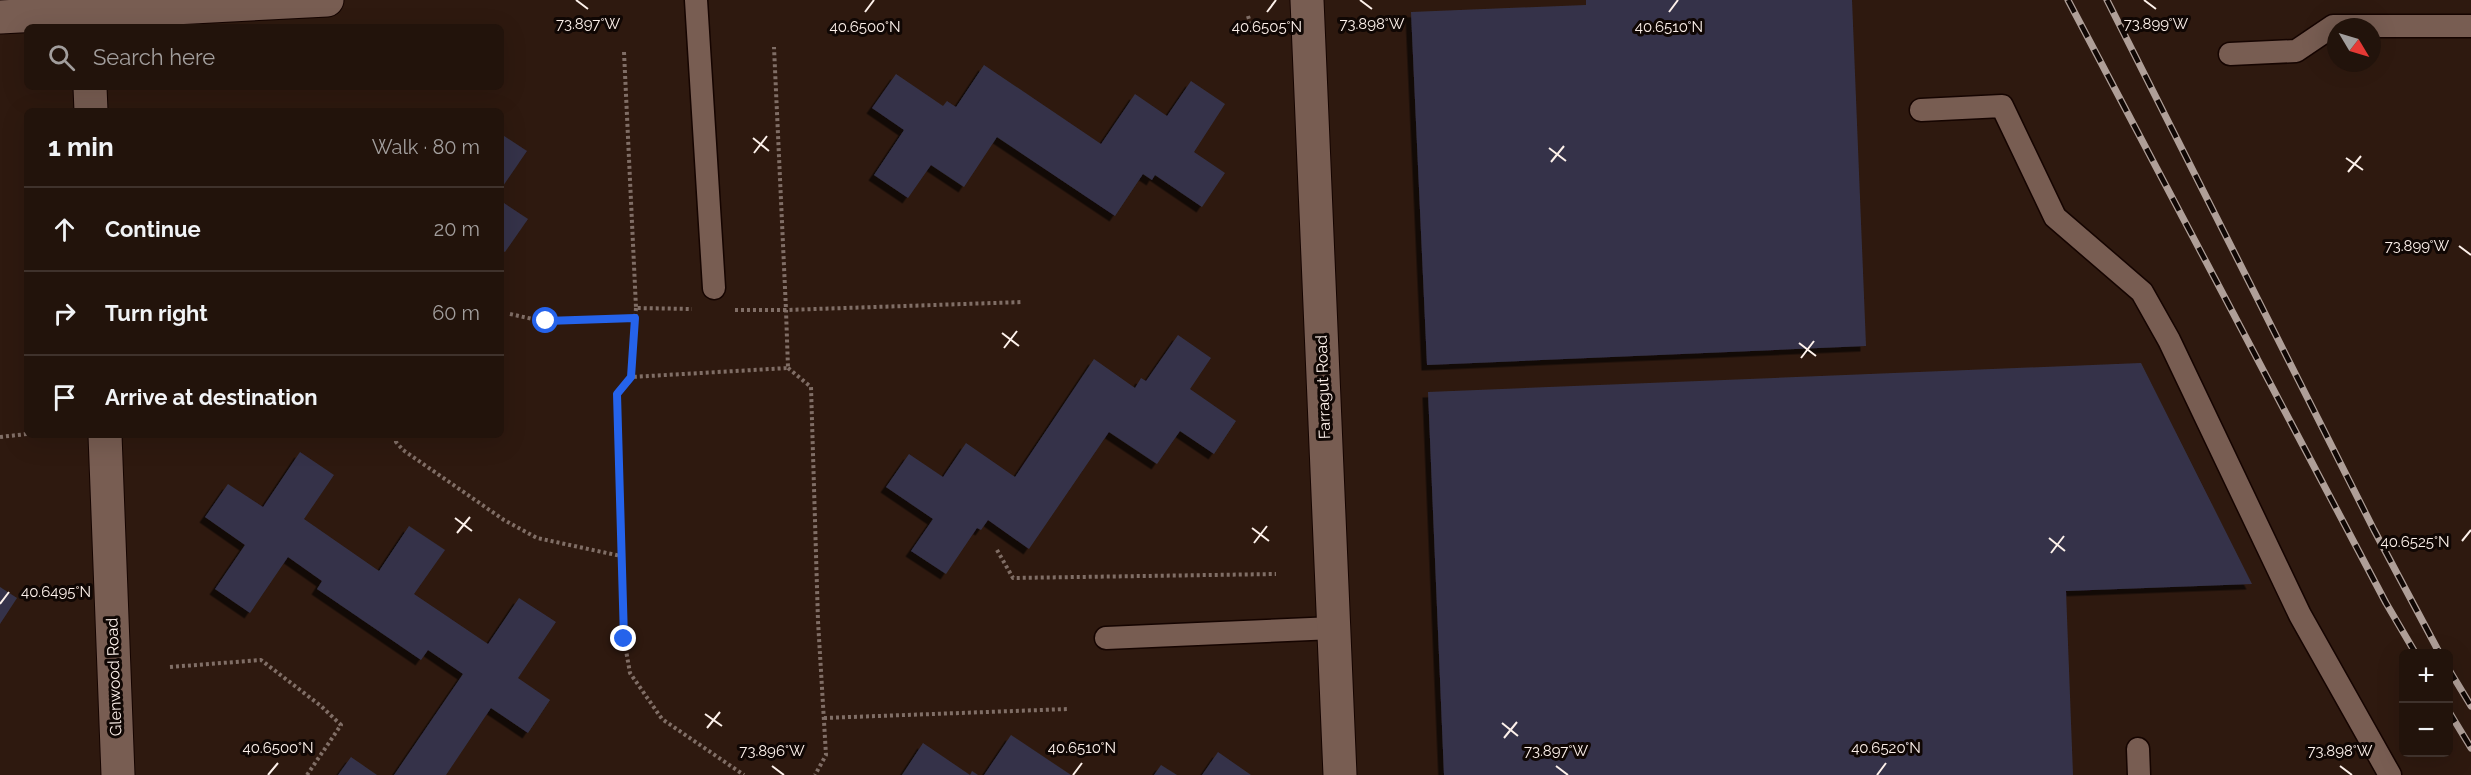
<!DOCTYPE html>
<meta charset="utf-8">
<style>
:root{--surface:#22130b;--page:#2e2019;--text:#f1f3f6;--muted:#a29e9d;--line:#3f322c}
body{margin:0;font-family:Raleway,sans-serif;background:var(--page);color:var(--text)}
.controls{position:absolute;right:18px;bottom:18px;display:grid;overflow:hidden;border-radius:9px;box-shadow:0 6px 24px #0002}
.controls button{width:54px;height:54px;display:grid;place-items:center;padding:0;border:0;border-bottom:2px solid var(--line);background:var(--surface);color:var(--text);font:30px sans-serif}
.compass{position:absolute;left:2327px;top:18px;width:54px;height:54px;border-radius:50%;background:var(--surface);box-shadow:0 6px 24px #0002;rotate:128deg}
.stop{position:absolute;width:18px;height:18px;margin:-14px;border:4px solid #2563eb;border-radius:50%;background:#fff}
.stop.end{background:#2563eb;border-color:#fff;box-shadow:0 2px 6px #0008}
.list{margin:0;padding:0;list-style:none}
h2{display:flex;justify-content:space-between;align-items:center;height:78px;margin:0;padding:0 24px;font-size:26px}
h2 small{font-size:20px;font-weight:400;color:var(--muted)}
.list li{display:grid;grid-template-columns:39px 1fr auto;gap:18px;align-items:center;box-sizing:border-box;height:84px;padding:0 24px;border-top:2px solid var(--line)}
.list b{display:block;font-size:22px;white-space:nowrap}
.list em{font-size:20px;font-style:normal;color:var(--muted)}
.icon{flex:none;width:33px;height:33px;fill:none;stroke:currentColor;stroke-width:2;stroke-linecap:round;stroke-linejoin:round}
.map{position:relative;flex:none;width:2471px;height:775px;overflow:hidden}
.search{position:absolute;background:var(--surface);box-shadow:0 6px 24px #0002;left:24px;top:24px;width:480px;height:66px;display:flex;align-items:center;gap:15px;box-sizing:border-box;padding:0 21px;border-radius:9px;color:var(--muted);font-size:22px}
.panel{position:absolute;background:var(--surface);box-shadow:0 6px 24px #0002;left:24px;top:108px;width:480px;height:330px;border-radius:9px}
.map>svg:first-child{display:block}
.building{fill:#353349;filter:url(#shadow)}
.lines{fill:none;stroke-linecap:round;stroke-linejoin:round}
.lane-casing{stroke:#150400;stroke-width:25}
.street-casing{stroke:#150400;stroke-width:35}
.path{stroke:#806e66;stroke-width:4;stroke-dasharray:3 3;stroke-linecap:butt}
.lane{stroke:#785d52;stroke-width:22}
.street{stroke:#785d52;stroke-width:33}
.rail-casing{stroke:#af9f98;stroke-width:7}
.rail{stroke:#100704;stroke-width:4.5;stroke-dasharray:14;stroke-linecap:butt}
.route{stroke:#2563eb;stroke-width:8}
.ticks{fill:none;stroke:#fdf1eb;stroke-width:2}
.labels{text-anchor:middle;dominant-baseline:central;stroke-width:6;stroke-linejoin:round;paint-order:stroke}
.street-label{font-size:16px;fill:#fdf1eb;stroke:#100704}
.ticks-label{font-size:15px;text-anchor:middle;fill:#fdf1eb;stroke:#100704;stroke-width:6;stroke-linejoin:round;paint-order:stroke}
</style>
<div class="map">
<svg width="2471" height="775" viewBox="0 0 2471 775">
<defs>
<filter id="shadow"><feDropShadow dx="-5.5" dy="5.5" stdDeviation="0" flood-color="#0009"/></filter>
</defs>
<rect width="100%" height="100%" fill="#2e190f"/>
<g class="building">
<polygon points="1586,0 1852,0 1866,346 1427,365 1411,12 1586,5"/>
<polygon points="984,65 1101,144 1135,94 1167,116 1191,81 1225,104 1194,152 1225,173 1202,207 1155,175 1152,180 1143,174 1115,216 997,137 964,187 931,165 908,198 874,175 904,130 872,108 896,74 943,106 947,101 956,107"/>
<polygon points="501,134 527,151 501,189"/>
<polygon points="501,201 528,219 505,252 501,250"/>
<polygon points="1178,335 1211,358 1190,389 1236,421 1214,454 1180,431 1157,464 1109,432 1029,549 988,520 981,530 977,528 946,574 911,551 933,519 886,487 909,454 943,477 966,443 1015,477 1094,359 1135,388 1141,378 1146,381"/>
<polygon points="2141,363 2252,584 2066,591 2073,775 1444,775 1428,392"/>
<polygon points="300,452 334,475 304,519 379,571 409,526 445,550 414,594 488,644 519,598 556,622 518,678 550,700 528,733 491,708 446,775 394,775 463,674 428,650 421,660 317,589 322,581 288,557 250,613 215,589 245,545 205,517 228,484 263,507"/>
<polygon points="0,587 17,598 0,624"/>
<polygon points="1011,735 1071,775 984,775"/>
<polygon points="923,743 970,775 972,771 978,775 902,775"/>
<polygon points="1218,752 1251,775 1202,775"/>
<polygon points="351,757 377,775 338,775"/>
<polygon points="1161,765 1177,775 1154,775"/>
</g>
<g class="lines">
<defs>
<g id="lane">
<polyline points="696,0 714,288"/>
<polyline points="2230,54 2296,51 2333,26 2471,26"/>
<polyline points="1921,110 2002,106 2055,217 2142,292 2169,340 2300,615 2390,775"/>
<polyline points="1106,638 1334,628"/>
<polyline points="2138,749 2139,775"/>
</g>
<g id="street">
<polyline points="1307,0 1340,775"/>
<polyline points="0,17 327,0"/>
<polyline points="90,87 91,111"/>
<polyline points="105,435 118,775"/>
</g>
</defs>
<use href="#lane" class="lane-casing"/>
<use href="#street" class="street-casing"/>
<g class="path">
<polyline points="1248,16 1252,29 1265,27"/>
<polyline points="624,52 636,308 692,309"/>
<polyline points="636,308 631,377 788,368 786,310 1023,302"/>
<polyline points="735,310 786,310 774,47"/>
<polyline points="510,314 546,322 635,318"/>
<polyline points="788,368 811,387 818,621 826,755 815,775"/>
<polyline points="631,377 617,394 624,639 630,673 662,719 744,775"/>
<polyline points="396,435 396,442 403,450 504,520 537,538 621,556"/>
<polyline points="0,437 27,434"/>
<polyline points="997,550 1013,578 1276,574"/>
<polyline points="170,667 261,660 321,706 341,725 307,775"/>
<polyline points="824,718 1068,709"/>
</g>
<use href="#lane" class="lane"/>
<use href="#street" class="street"/>
<defs>
<g id="rail">
<polyline points="2068,0 2386,603 2416,654"/>
<polyline points="2107,0 2374,530 2440,654"/>
<polyline points="2448,668 2471,706"/>
<polyline points="2448,710 2471,748"/>
</g>
</defs>
<use href="#rail" class="rail-casing"/>
<use href="#rail" class="rail"/>
</g>
<g class="lines">
<polyline class="route" points="546,321 635,318 631,377 617,394 624,639"/>
</g>
<path class="ticks" d="M576 0 588 9M1360 0 1372 9M2144 0 2156 9M865 12 874 0M1267 12 1276 0M1669 12 1678 0M753 138 769 151M1549 148 1566 161M754 153 767 136M2346 158 2363 170M1551 162 1564 146M2348 172 2361 156M2459 246 2471 255M1002 333 1019 346M1799 343 1816 356M1004 348 1017 331M1801 358 1814 341M455 518 472 531M1252 528 1269 541M457 533 470 517M2049 538 2065 551M2462 541 2471 530M1254 543 1267 526M2051 553 2064 536M0 604 9 592M705 714 722 726M1502 723 1518 736M707 728 720 712M1504 738 1517 722M772 766 784 775M1556 766 1568 775M2340 766 2352 775M268 775 278 763M1073 775 1082 763M1877 775 1886 763"/>
<g class="labels">
<g class="street-label">
<text transform="translate(1323 387) rotate(-92)">Farragut Road</text>
<text transform="translate(114 677) rotate(-92)">Glenwood Road</text>
</g>
</g>
<g class="ticks-label">
<text x="588" y="29">73.897°W</text>
<text x="1372" y="29">73.898°W</text>
<text x="2156" y="29">73.899°W</text>
<text x="865" y="32">40.6500°N</text>
<text x="1267" y="32">40.6505°N</text>
<text x="1669" y="32">40.6510°N</text>
<text x="2417" y="251">73.899°W</text>
<text x="2415" y="547">40.6525°N</text>
<text x="56" y="597">40.6495°N</text>
<text x="278" y="753">40.6500°N</text>
<text x="1082" y="753">40.6510°N</text>
<text x="1886" y="753">40.6520°N</text>
<text x="772" y="756">73.896°W</text>
<text x="1556" y="756">73.897°W</text>
<text x="2340" y="756">73.898°W</text>
</g>
</svg>
<div class="controls">
<button>+</button>
<button>−</button>
</div>
<svg class="compass" viewBox="-18 -18 36 36"><path d="M0-13l5 13h-10z" fill="#e53935"/><path d="M0 13l5-13h-10z" fill="#a29e9d"/></svg>
<div class="stop" style="left:546px;top:321px"></div>
<div class="stop end" style="left:624px;top:639px"></div>
<div class="search"><svg class="icon" aria-label="search" viewBox="0 0 24 24"><circle cx="10" cy="10" r="6"/><path d="M15 15l6 6"/></svg>Search here</div>
<section class="panel">
<h2>1 min<small>Walk · 80 m</small></h2>
<ul class="list">
<li><svg class="icon" aria-label="ahead" viewBox="0 0 24 24"><path d="M12 20V5M6 11l6-6 6 6"/></svg><div><b>Continue</b></div><em>20 m</em></li>
<li><svg class="icon" aria-label="right" viewBox="0 0 24 24"><path d="M7 20v-9h11M14 6l5 5-5 5"/></svg><div><b>Turn right</b></div><em>60 m</em></li>
<li><svg class="icon" aria-label="arrive" viewBox="0 0 24 24"><path d="M6 21V4h12l-3 4 3 4H6"/></svg><div><b>Arrive at destination</b></div></li>
</ul>
</section>
</div>
